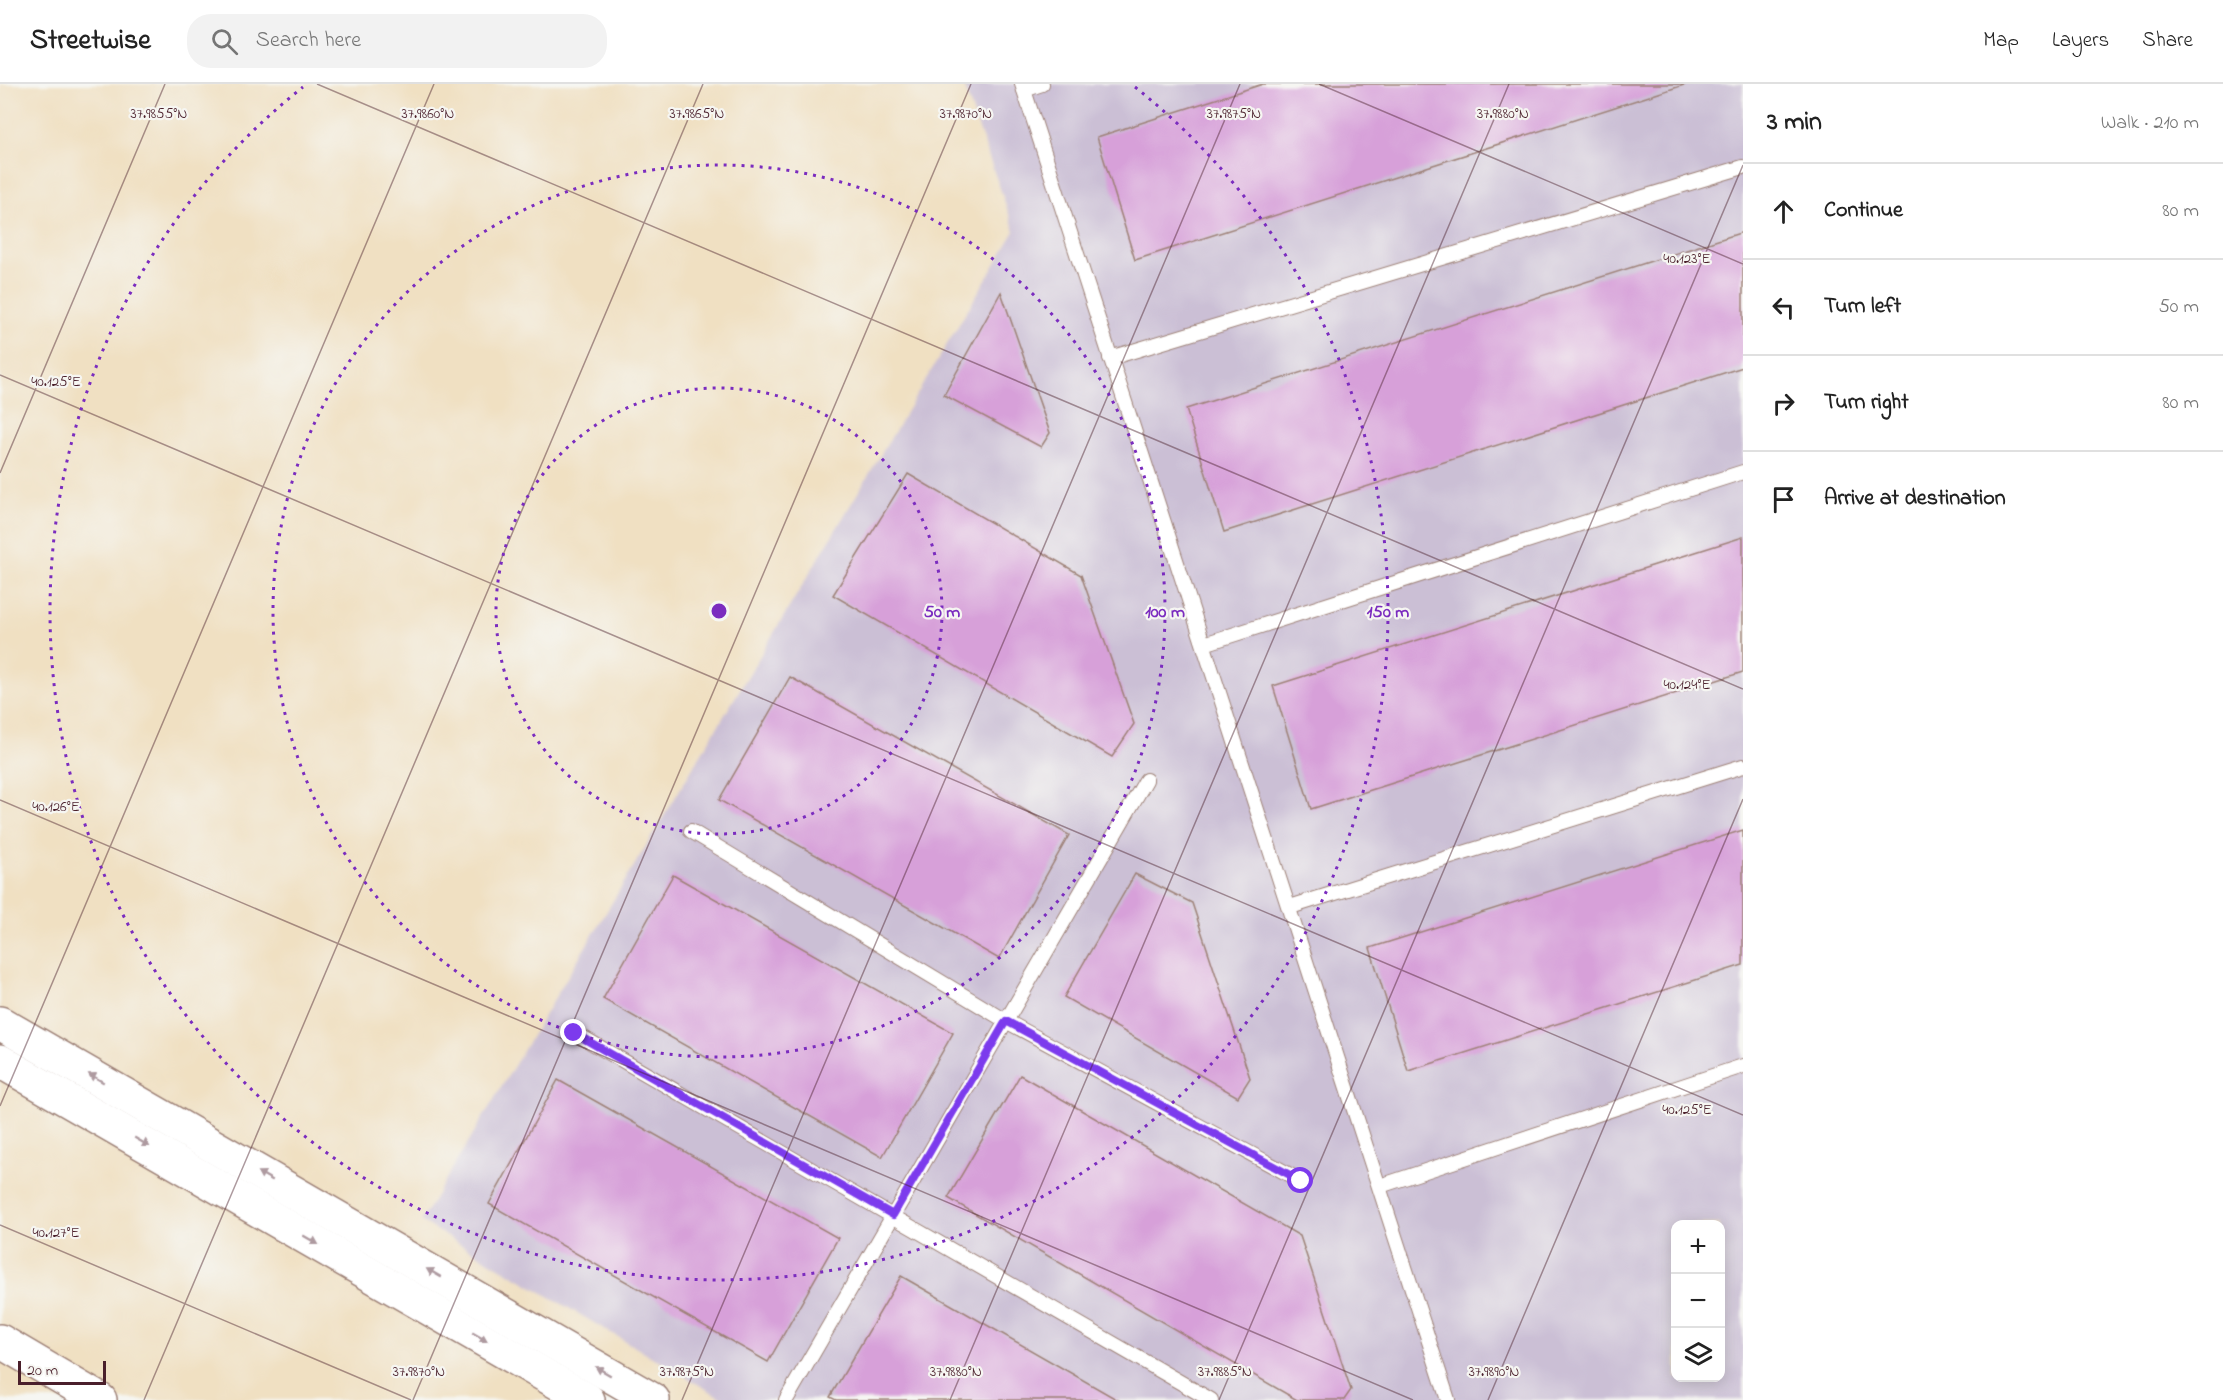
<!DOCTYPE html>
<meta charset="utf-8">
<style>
:root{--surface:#fff;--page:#f2f2f2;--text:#222;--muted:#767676;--line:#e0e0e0}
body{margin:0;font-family:"Indie Flower",sans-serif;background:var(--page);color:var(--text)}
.controls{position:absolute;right:18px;bottom:18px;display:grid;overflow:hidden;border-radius:12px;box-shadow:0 3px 15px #0003}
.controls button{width:54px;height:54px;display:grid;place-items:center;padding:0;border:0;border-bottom:2px solid var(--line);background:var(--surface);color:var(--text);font:30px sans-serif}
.scale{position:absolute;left:18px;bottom:15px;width:88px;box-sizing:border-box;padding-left:6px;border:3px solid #4a1f2b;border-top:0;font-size:16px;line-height:21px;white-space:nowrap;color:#4a1f2b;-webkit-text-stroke:4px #f6f6f2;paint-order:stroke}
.stop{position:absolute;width:18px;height:18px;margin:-14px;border:4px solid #7c3aed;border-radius:50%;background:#fff}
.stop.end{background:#7c3aed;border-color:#fff;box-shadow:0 2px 6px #0008}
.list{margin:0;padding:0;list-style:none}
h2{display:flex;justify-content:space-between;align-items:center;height:78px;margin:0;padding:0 24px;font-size:26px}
h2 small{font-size:20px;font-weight:400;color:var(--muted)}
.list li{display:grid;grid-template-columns:39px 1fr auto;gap:18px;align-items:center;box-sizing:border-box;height:96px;padding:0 24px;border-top:2px solid var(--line)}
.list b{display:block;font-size:22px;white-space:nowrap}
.list em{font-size:20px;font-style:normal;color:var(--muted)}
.icon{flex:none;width:33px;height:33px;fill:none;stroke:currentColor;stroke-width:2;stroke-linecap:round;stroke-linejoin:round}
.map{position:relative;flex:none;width:1743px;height:1316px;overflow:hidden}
header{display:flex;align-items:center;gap:36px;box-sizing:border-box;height:84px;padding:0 30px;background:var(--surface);border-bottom:2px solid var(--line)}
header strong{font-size:28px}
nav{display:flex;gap:33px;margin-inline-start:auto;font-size:21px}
.search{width:420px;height:54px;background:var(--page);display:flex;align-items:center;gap:15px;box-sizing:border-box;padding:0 21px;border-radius:24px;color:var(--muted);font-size:22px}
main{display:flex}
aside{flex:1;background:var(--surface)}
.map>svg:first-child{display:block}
.industrial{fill:#cbbfd5;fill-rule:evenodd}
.building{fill:#d7a0d9}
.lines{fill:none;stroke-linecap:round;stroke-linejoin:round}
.lane-casing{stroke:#9d8076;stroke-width:16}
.secondary-casing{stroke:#9d8076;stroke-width:36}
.highway-casing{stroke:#9d8076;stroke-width:36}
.lane{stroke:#fff;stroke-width:14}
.secondary{stroke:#fff;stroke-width:33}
.highway{stroke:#fff;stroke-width:33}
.oneway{fill:#ae9aa0}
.route{stroke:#7c3aed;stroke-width:8}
.ticks{fill:none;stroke:#4a1f2b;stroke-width:1.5;stroke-opacity:0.45}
.ring{fill:none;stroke:#7b2cbf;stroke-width:3;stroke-dasharray:3 6}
.ticks-label{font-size:15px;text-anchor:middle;fill:#4a1f2b;stroke:#f6f6f2;stroke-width:4.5;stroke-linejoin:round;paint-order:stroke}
.centre{fill:#7b2cbf;stroke:#f6f6f2;stroke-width:3}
.ring-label{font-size:18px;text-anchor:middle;font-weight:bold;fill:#7b2cbf;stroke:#f6f6f2;stroke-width:4.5;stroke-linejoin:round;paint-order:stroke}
</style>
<header>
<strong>Streetwise</strong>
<div class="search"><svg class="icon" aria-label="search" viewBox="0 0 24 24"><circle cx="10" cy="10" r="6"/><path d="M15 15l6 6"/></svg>Search here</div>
<nav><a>Map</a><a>Layers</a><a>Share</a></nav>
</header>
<main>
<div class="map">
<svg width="1743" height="1316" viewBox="0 0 1743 1316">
<rect width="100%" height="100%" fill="#f6f6f2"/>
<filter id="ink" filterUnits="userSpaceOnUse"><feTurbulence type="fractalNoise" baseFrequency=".0167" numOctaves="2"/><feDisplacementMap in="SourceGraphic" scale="12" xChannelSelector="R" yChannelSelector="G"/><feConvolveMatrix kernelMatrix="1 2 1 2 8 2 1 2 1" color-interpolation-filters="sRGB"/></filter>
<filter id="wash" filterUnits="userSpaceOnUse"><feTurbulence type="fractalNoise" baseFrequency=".008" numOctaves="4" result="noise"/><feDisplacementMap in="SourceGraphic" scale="24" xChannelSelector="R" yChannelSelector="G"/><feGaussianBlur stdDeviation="1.35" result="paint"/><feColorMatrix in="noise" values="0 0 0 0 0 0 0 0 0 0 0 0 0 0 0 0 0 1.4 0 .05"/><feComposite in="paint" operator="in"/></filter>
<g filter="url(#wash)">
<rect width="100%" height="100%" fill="#f0e0c2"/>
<path class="industrial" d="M963 0H1743V1316H725L421 1137 1015 147ZM1676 1140H1720V1294H1676Z"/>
<g id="blocks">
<g class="building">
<polygon points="1263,0 1687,0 1135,176 1097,53"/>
<polygon points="1743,148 1743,283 1224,448 1186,325"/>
<polygon points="1001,208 1050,349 1041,363 944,311"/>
<polygon points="908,390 1081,491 1134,640 1112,673 833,511"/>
<polygon points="1743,453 1743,588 1311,725 1273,602"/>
<polygon points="790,593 1069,751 999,875 719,716"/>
<polygon points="1743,746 1743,881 1408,987 1370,864"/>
<polygon points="1135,790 1192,819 1250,994 1238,1013 1064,913"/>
<polygon points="673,791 953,949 882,1073 603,915"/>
<polygon points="1020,991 1300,1152 1351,1306 1344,1316 1297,1316 948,1114"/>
<polygon points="558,996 838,1154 768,1278 489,1120"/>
<polygon points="901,1192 1118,1316 836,1316 830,1313"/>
</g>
</g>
</g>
<g filter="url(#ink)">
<use href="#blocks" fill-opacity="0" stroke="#9d8076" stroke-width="1.5"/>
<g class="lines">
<defs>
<g id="lane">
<polyline points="1022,0 1448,1316"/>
<polyline points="1024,6 1042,0"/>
<polyline points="1110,274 1743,83"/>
<polyline points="1204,560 1743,388"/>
<polyline points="691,747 1006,937 1301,1097"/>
<polyline points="1290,823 1743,682"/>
<polyline points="575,949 1211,1316"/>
<polyline points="1380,1102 1743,982"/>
<polyline points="786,1316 1146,696"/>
</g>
<g id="secondary">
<polyline points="0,939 653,1316"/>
<polyline points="0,977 588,1316"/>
</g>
<polyline id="highway" points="0,1257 100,1316"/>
</defs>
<use href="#lane" class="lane-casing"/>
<use href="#secondary" class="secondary-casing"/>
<use href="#highway" class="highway-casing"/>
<use href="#lane" class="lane"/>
<use href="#secondary" class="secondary"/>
<use href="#highway" class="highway"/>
</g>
<defs><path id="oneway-solid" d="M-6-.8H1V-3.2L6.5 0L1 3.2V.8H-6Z" transform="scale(1.5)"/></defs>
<g class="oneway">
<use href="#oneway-solid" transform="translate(96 994) rotate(-150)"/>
<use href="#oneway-solid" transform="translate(142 1058) rotate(30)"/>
<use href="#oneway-solid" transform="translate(265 1092) rotate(-150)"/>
<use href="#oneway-solid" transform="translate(311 1156) rotate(30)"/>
<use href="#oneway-solid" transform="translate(434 1189) rotate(-150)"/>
<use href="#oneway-solid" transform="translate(480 1253) rotate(30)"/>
<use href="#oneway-solid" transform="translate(603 1287) rotate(-150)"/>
</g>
</g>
<g class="lines" filter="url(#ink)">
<polyline class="route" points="574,949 893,1131 1006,937 1301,1097"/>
</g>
<path class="ticks" d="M317 0 1743 605M1319 0 1743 180M0 291 1743 1031M0 389 165 0M0 716 1413 1316M0 1022 434 0M0 1141 411 1316M144 1316 703 0M413 1316 971 0M682 1316 1240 0M950 1316 1509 0M1219 1316 1743 81M1488 1316 1743 715"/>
<g class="ring">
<circle cx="719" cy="527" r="223"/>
<circle cx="719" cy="527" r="446"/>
<path d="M1135 3A669 669 0 1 1 303 3"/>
</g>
<g class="ticks-label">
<text x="159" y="34">37.9855°N</text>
<text x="428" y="34">37.9860°N</text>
<text x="697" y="34">37.9865°N</text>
<text x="966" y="34">37.9870°N</text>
<text x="1234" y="34">37.9875°N</text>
<text x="1503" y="34">37.9880°N</text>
<text x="1687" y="179">40.123°E</text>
<text x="56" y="302">40.125°E</text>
<text x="1687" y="605">40.124°E</text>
<text x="56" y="727">40.126°E</text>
<text x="1687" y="1030">40.125°E</text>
<text x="56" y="1153">40.127°E</text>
<text x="419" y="1292">37.9870°N</text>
<text x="687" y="1292">37.9875°N</text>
<text x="956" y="1292">37.9880°N</text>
<text x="1225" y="1292">37.9885°N</text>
<text x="1494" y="1292">37.9890°N</text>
</g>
<circle cx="719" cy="527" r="9" class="centre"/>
<g class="ring-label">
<text x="942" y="533">50 m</text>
<text x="1165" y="533">100 m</text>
<text x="1388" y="533">150 m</text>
</g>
</svg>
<div class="controls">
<button>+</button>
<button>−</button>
<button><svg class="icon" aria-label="layers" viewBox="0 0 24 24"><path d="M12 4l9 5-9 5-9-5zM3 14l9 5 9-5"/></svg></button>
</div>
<div class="scale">20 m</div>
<div class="stop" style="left:1301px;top:1097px"></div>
<div class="stop end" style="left:574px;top:949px"></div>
</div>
<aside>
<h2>3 min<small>Walk · 210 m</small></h2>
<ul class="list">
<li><svg class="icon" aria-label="ahead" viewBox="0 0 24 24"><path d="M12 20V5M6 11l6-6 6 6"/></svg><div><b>Continue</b></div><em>80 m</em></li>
<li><svg class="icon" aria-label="left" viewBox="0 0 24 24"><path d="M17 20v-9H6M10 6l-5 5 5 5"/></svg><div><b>Turn left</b></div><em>50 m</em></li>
<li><svg class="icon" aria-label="right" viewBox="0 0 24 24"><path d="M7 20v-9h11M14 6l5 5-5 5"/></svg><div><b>Turn right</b></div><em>80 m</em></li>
<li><svg class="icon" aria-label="arrive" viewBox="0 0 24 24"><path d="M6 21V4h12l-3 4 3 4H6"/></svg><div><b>Arrive at destination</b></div></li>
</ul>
</aside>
</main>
